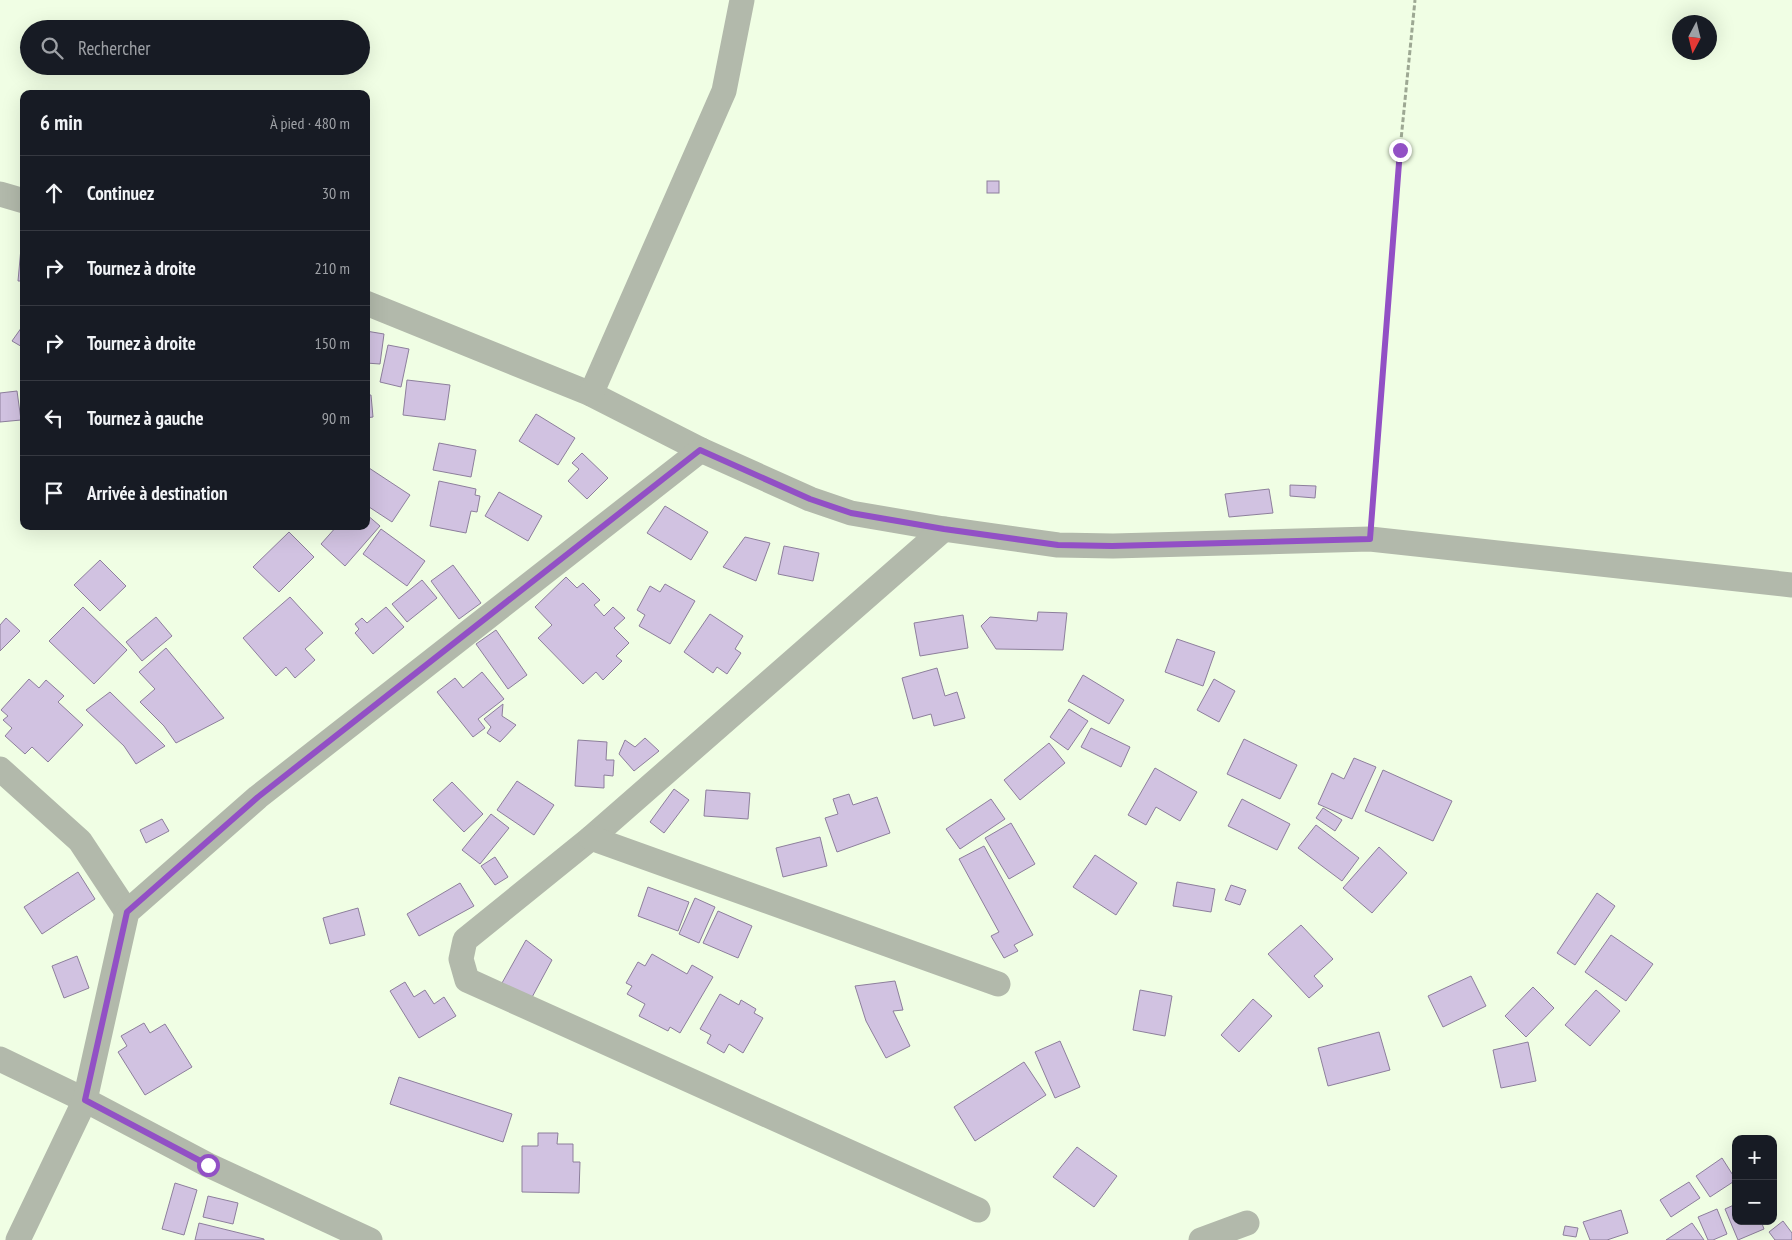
<!DOCTYPE html>
<html lang="fr">
<meta charset="utf-8">
<style>
:root{--surface:#171b24;--page:#20242c;--text:#f1f3f6;--muted:#9ea1a6;--line:#363941}
body{margin:0;font-family:"PT Sans Narrow",sans-serif;background:var(--page);color:var(--text)}
.controls{position:absolute;right:15px;bottom:15px;display:grid;overflow:hidden;border-radius:10px;box-shadow:0 5px 20px #0002}
.controls button{width:45px;height:45px;display:grid;place-items:center;padding:0;border:0;border-bottom:1px solid var(--line);background:var(--surface);color:var(--text);font:25px sans-serif}
.compass{position:absolute;left:1672px;top:15px;width:45px;height:45px;border-radius:50%;background:var(--surface);box-shadow:0 5px 20px #0002;rotate:187deg}
.stop{position:absolute;width:15px;height:15px;margin:-11px;border:4px solid #9250c5;border-radius:50%;background:#fff}
.stop.end{background:#9250c5;border-color:#fff;box-shadow:0 1px 5px #0008}
.list{margin:0;padding:0;list-style:none}
h2{display:flex;justify-content:space-between;align-items:center;height:65px;margin:0;padding:0 20px;font-size:21px}
h2 small{font-size:16px;font-weight:400;color:var(--muted)}
.list li{display:grid;grid-template-columns:32px 1fr auto;gap:15px;align-items:center;box-sizing:border-box;height:75px;padding:0 20px;border-top:1px solid var(--line)}
.list b{display:block;font-size:19px;white-space:nowrap}
.list em{font-size:16px;font-style:normal;color:var(--muted)}
.icon{flex:none;width:28px;height:28px;fill:none;stroke:currentColor;stroke-width:2;stroke-linecap:round;stroke-linejoin:round}
.map{position:relative;flex:none;width:1792px;height:1240px;overflow:hidden}
.search{position:absolute;background:var(--surface);box-shadow:0 5px 20px #0002;left:20px;top:20px;width:350px;height:55px;display:flex;align-items:center;gap:12px;box-sizing:border-box;padding:0 18px;border-radius:28px;color:var(--muted);font-size:19px}
.panel{position:absolute;background:var(--surface);box-shadow:0 5px 20px #0002;left:20px;top:90px;width:350px;height:440px;border-radius:10px}
.map>svg:first-child{display:block}
.building{fill:#d1c2e1;stroke:#8d7f9c}
.lines{fill:none;stroke-linecap:round;stroke-linejoin:round}
.path{stroke:#9da893;stroke-width:3;stroke-dasharray:5 2.5;stroke-linecap:butt}
.street{stroke:#b2b9ab;stroke-width:25}
.route{stroke:#9250c5;stroke-width:6}
</style>
<div class="map">
<svg width="1792" height="1240" viewBox="0 0 1792 1240">
<rect width="100%" height="100%" fill="#f0fee4"/>
<g class="building">
<rect x="987" y="181" width="12" height="12"/>
<polygon points="21,248 24,249 24,281 18,281"/>
<polygon points="24,324 24,348 12,341"/>
<polygon points="366,331 384,334 380,364 366,363"/>
<polygon points="388,345 409,349 401,387 380,382"/>
<polygon points="407,380 450,385 445,420 403,415"/>
<polygon points="17,391 21,420 0,422 0,393"/>
<polygon points="366,395 371,395 373,417 366,418"/>
<polygon points="536,414 575,438 558,465 519,441"/>
<polygon points="439,443 476,450 471,477 433,470"/>
<polygon points="582,453 608,478 587,499 568,481 579,469 572,463"/>
<polygon points="366,466 410,495 392,522 366,505"/>
<polygon points="439,481 476,489 475,495 480,496 477,512 471,511 466,533 430,526"/>
<polygon points="1290,485 1316,486 1315,498 1290,496"/>
<polygon points="1269,489 1273,513 1229,517 1225,494"/>
<polygon points="499,492 542,516 528,541 485,516"/>
<polygon points="665,506 708,532 691,560 647,533"/>
<polygon points="366,514 380,526 345,566 321,544 337,526 366,526"/>
<polygon points="381,529 425,561 407,586 363,554"/>
<polygon points="289,532 314,557 279,592 253,567"/>
<polygon points="745,537 770,543 756,581 723,567"/>
<polygon points="784,546 819,553 813,581 778,574"/>
<polygon points="100,560 126,586 100,611 74,585"/>
<polygon points="453,565 481,603 459,619 431,581"/>
<polygon points="566,577 577,588 583,583 600,600 594,605 604,616 613,607 625,618 614,628 629,643 616,656 622,661 603,680 596,672 583,684 538,638 552,625 535,607"/>
<polygon points="422,580 437,598 407,622 392,604"/>
<polygon points="665,584 695,601 670,644 639,626 645,615 637,610 650,586 660,592"/>
<polygon points="290,597 323,633 305,649 315,660 295,678 286,667 276,676 243,638"/>
<polygon points="83,607 127,650 94,684 49,641"/>
<polygon points="386,607 404,627 373,654 355,633 359,629 355,624 362,618 367,623"/>
<polygon points="1038,612 1067,613 1063,650 996,649 981,626 990,617 1037,621"/>
<polygon points="710,614 743,636 735,649 741,653 727,674 717,667 713,673 684,652"/>
<polygon points="963,615 968,648 920,656 914,623"/>
<polygon points="156,617 172,636 142,661 126,642"/>
<polygon points="6,618 20,631 0,651 0,625"/>
<polygon points="496,630 527,675 508,689 476,644"/>
<polygon points="1177,639 1215,652 1203,686 1165,672"/>
<polygon points="166,648 224,718 176,743 164,726 140,702 155,689 139,672"/>
<polygon points="937,668 945,696 957,692 965,718 934,726 931,714 913,719 902,678"/>
<polygon points="482,672 504,699 478,719 485,728 473,737 437,692 455,678 463,688"/>
<polygon points="1083,675 1124,700 1109,724 1068,701"/>
<polygon points="29,679 39,688 46,680 64,696 58,702 83,725 48,762 32,747 25,754 5,736 12,728 3,720 8,716 1,710"/>
<polygon points="1214,679 1235,691 1219,722 1197,710"/>
<polygon points="110,692 165,746 136,764 124,746 86,710"/>
<polygon points="503,704 502,716 516,725 500,742 487,733 491,727 484,719"/>
<polygon points="1069,709 1088,721 1068,750 1050,737"/>
<polygon points="1091,728 1130,747 1121,767 1081,747"/>
<polygon points="645,738 659,751 634,771 619,754 625,740 635,747"/>
<polygon points="1244,739 1297,765 1280,799 1227,774"/>
<polygon points="578,740 607,742 606,760 614,760 613,776 604,775 604,788 575,786"/>
<polygon points="1049,743 1065,763 1020,800 1004,780"/>
<polygon points="1354,758 1376,767 1352,819 1318,804 1332,773 1344,779"/>
<polygon points="1155,768 1197,792 1180,821 1156,807 1146,825 1128,815"/>
<polygon points="1383,770 1452,801 1433,841 1365,811"/>
<polygon points="517,781 554,805 534,835 497,810"/>
<polygon points="452,782 483,814 464,832 433,800"/>
<polygon points="674,789 689,800 664,833 650,822"/>
<polygon points="706,790 750,793 748,819 704,816"/>
<polygon points="849,794 853,805 877,797 890,833 837,852 825,818 838,814 833,799"/>
<polygon points="991,799 1005,819 960,849 946,829"/>
<polygon points="1242,799 1290,824 1277,850 1228,826"/>
<polygon points="1323,808 1342,820 1335,831 1316,818"/>
<polygon points="491,814 509,828 480,864 462,850"/>
<polygon points="162,819 169,831 146,843 140,830"/>
<polygon points="1011,823 1035,864 1009,879 985,838"/>
<polygon points="1316,825 1359,858 1342,881 1298,848"/>
<polygon points="820,837 827,866 783,877 776,848"/>
<polygon points="984,846 1033,935 1014,945 1018,951 1004,958 991,936 999,932 959,859"/>
<polygon points="1379,847 1407,873 1372,913 1343,888"/>
<polygon points="1095,855 1137,883 1116,915 1073,887"/>
<polygon points="495,857 508,877 495,885 481,866"/>
<polygon points="78,872 95,899 42,934 24,907"/>
<polygon points="1177,882 1215,889 1211,912 1173,906"/>
<polygon points="460,883 474,906 419,936 407,914"/>
<polygon points="1231,885 1246,890 1240,905 1225,900"/>
<polygon points="648,887 689,902 678,931 638,916"/>
<polygon points="1597,893 1615,906 1575,965 1557,953"/>
<polygon points="695,898 715,907 699,943 679,934"/>
<polygon points="358,908 365,935 330,944 323,918"/>
<polygon points="718,911 752,926 738,958 703,943"/>
<polygon points="1301,925 1333,959 1314,976 1323,986 1309,998 1268,954"/>
<polygon points="1611,935 1653,964 1626,1001 1585,972"/>
<polygon points="526,940 552,960 530,1001 502,983"/>
<polygon points="652,954 687,974 692,965 713,977 680,1033 670,1027 668,1031 639,1016 645,1004 627,994 632,986 626,983 638,962 645,966"/>
<polygon points="77,956 89,988 64,998 52,966"/>
<polygon points="1471,976 1486,1006 1443,1027 1428,996"/>
<polygon points="895,981 903,1010 893,1011 910,1046 886,1058 866,1021 855,986"/>
<polygon points="405,982 414,997 425,990 434,1004 444,997 456,1016 419,1038 390,991"/>
<polygon points="1533,987 1554,1008 1526,1037 1505,1016"/>
<polygon points="1140,990 1172,996 1165,1036 1133,1030"/>
<polygon points="1596,990 1620,1011 1590,1046 1565,1025"/>
<polygon points="720,994 739,1005 741,1000 756,1009 754,1013 763,1018 743,1053 729,1044 724,1053 707,1043 711,1035 700,1029"/>
<polygon points="1253,999 1272,1016 1239,1052 1221,1035"/>
<polygon points="144,1023 150,1033 165,1024 192,1067 145,1095 118,1052 127,1046 121,1036"/>
<polygon points="1379,1032 1390,1070 1328,1086 1318,1048"/>
<polygon points="1060,1041 1080,1087 1055,1098 1035,1052"/>
<polygon points="1528,1042 1536,1081 1501,1088 1493,1050"/>
<polygon points="1024,1062 1046,1095 975,1141 954,1107"/>
<polygon points="399,1077 512,1114 503,1142 390,1104"/>
<polygon points="538,1133 558,1133 557,1144 573,1144 573,1162 580,1162 579,1193 522,1192 522,1146 538,1146"/>
<polygon points="1077,1147 1117,1176 1094,1207 1053,1177"/>
<polygon points="1722,1158 1736,1180 1710,1197 1696,1176"/>
<polygon points="1689,1182 1700,1198 1671,1217 1660,1200"/>
<polygon points="175,1183 197,1190 184,1235 162,1229"/>
<polygon points="208,1196 238,1203 233,1224 203,1217"/>
<polygon points="1736,1204 1736,1221 1761,1221 1764,1229 1738,1240 1725,1209"/>
<polygon points="1717,1209 1727,1234 1713,1240 1708,1240 1698,1217"/>
<polygon points="1621,1210 1628,1233 1607,1240 1590,1240 1583,1222"/>
<polygon points="1783,1221 1792,1233 1792,1240 1775,1240 1769,1232"/>
<polygon points="199,1223 264,1239 264,1240 195,1240"/>
<polygon points="1692,1223 1704,1240 1666,1240"/>
<polygon points="1565,1226 1578,1228 1576,1237 1563,1235"/>
</g>
<g class="lines">
<polyline class="path" points="1372,511 1400,150 1415,0"/>
<g class="street">
<polyline points="0,194 24,201"/>
<polyline points="366,303 591,394 701,450 810,499 851,513 944,529 1058,545 1113,546 1370,539 1792,585"/>
<polyline points="591,394 724,91 742,0"/>
<polyline points="944,529 591,838 465,940 461,959 467,980 978,1210"/>
<polyline points="0,769 80,841 127,912"/>
<polyline points="591,838 998,984"/>
<polyline points="0,1059 85,1100 208,1165 370,1240"/>
<polyline points="18,1240 85,1100 127,912 258,797 701,450"/>
<polyline points="1201,1240 1247,1223"/>
</g>
</g>
<g class="lines">
<polyline class="route" points="208,1165 85,1100 127,912 258,797 700,450 810,499 851,513 944,529 1058,545 1112,546 1370,539 1400,150"/>
</g>
</svg>
<div class="controls">
<button>+</button>
<button>−</button>
</div>
<svg class="compass" viewBox="-18 -18 36 36"><path d="M0-13l5 13h-10z" fill="#e53935"/><path d="M0 13l5-13h-10z" fill="#9ea1a6"/></svg>
<div class="stop" style="left:208px;top:1165px"></div>
<div class="stop end" style="left:1400px;top:150px"></div>
<div class="search"><svg class="icon" aria-label="search" viewBox="0 0 24 24"><circle cx="10" cy="10" r="6"/><path d="M15 15l6 6"/></svg>Rechercher</div>
<section class="panel">
<h2>6 min<small>À pied · 480 m</small></h2>
<ul class="list">
<li><svg class="icon" aria-label="ahead" viewBox="0 0 24 24"><path d="M12 20V5M6 11l6-6 6 6"/></svg><div><b>Continuez</b></div><em>30 m</em></li>
<li><svg class="icon" aria-label="right" viewBox="0 0 24 24"><path d="M7 20v-9h11M14 6l5 5-5 5"/></svg><div><b>Tournez à droite</b></div><em>210 m</em></li>
<li><svg class="icon" aria-label="right" viewBox="0 0 24 24"><path d="M7 20v-9h11M14 6l5 5-5 5"/></svg><div><b>Tournez à droite</b></div><em>150 m</em></li>
<li><svg class="icon" aria-label="left" viewBox="0 0 24 24"><path d="M17 20v-9H6M10 6l-5 5 5 5"/></svg><div><b>Tournez à gauche</b></div><em>90 m</em></li>
<li><svg class="icon" aria-label="arrive" viewBox="0 0 24 24"><path d="M6 21V4h12l-3 4 3 4H6"/></svg><div><b>Arrivée à destination</b></div></li>
</ul>
</section>
</div>
